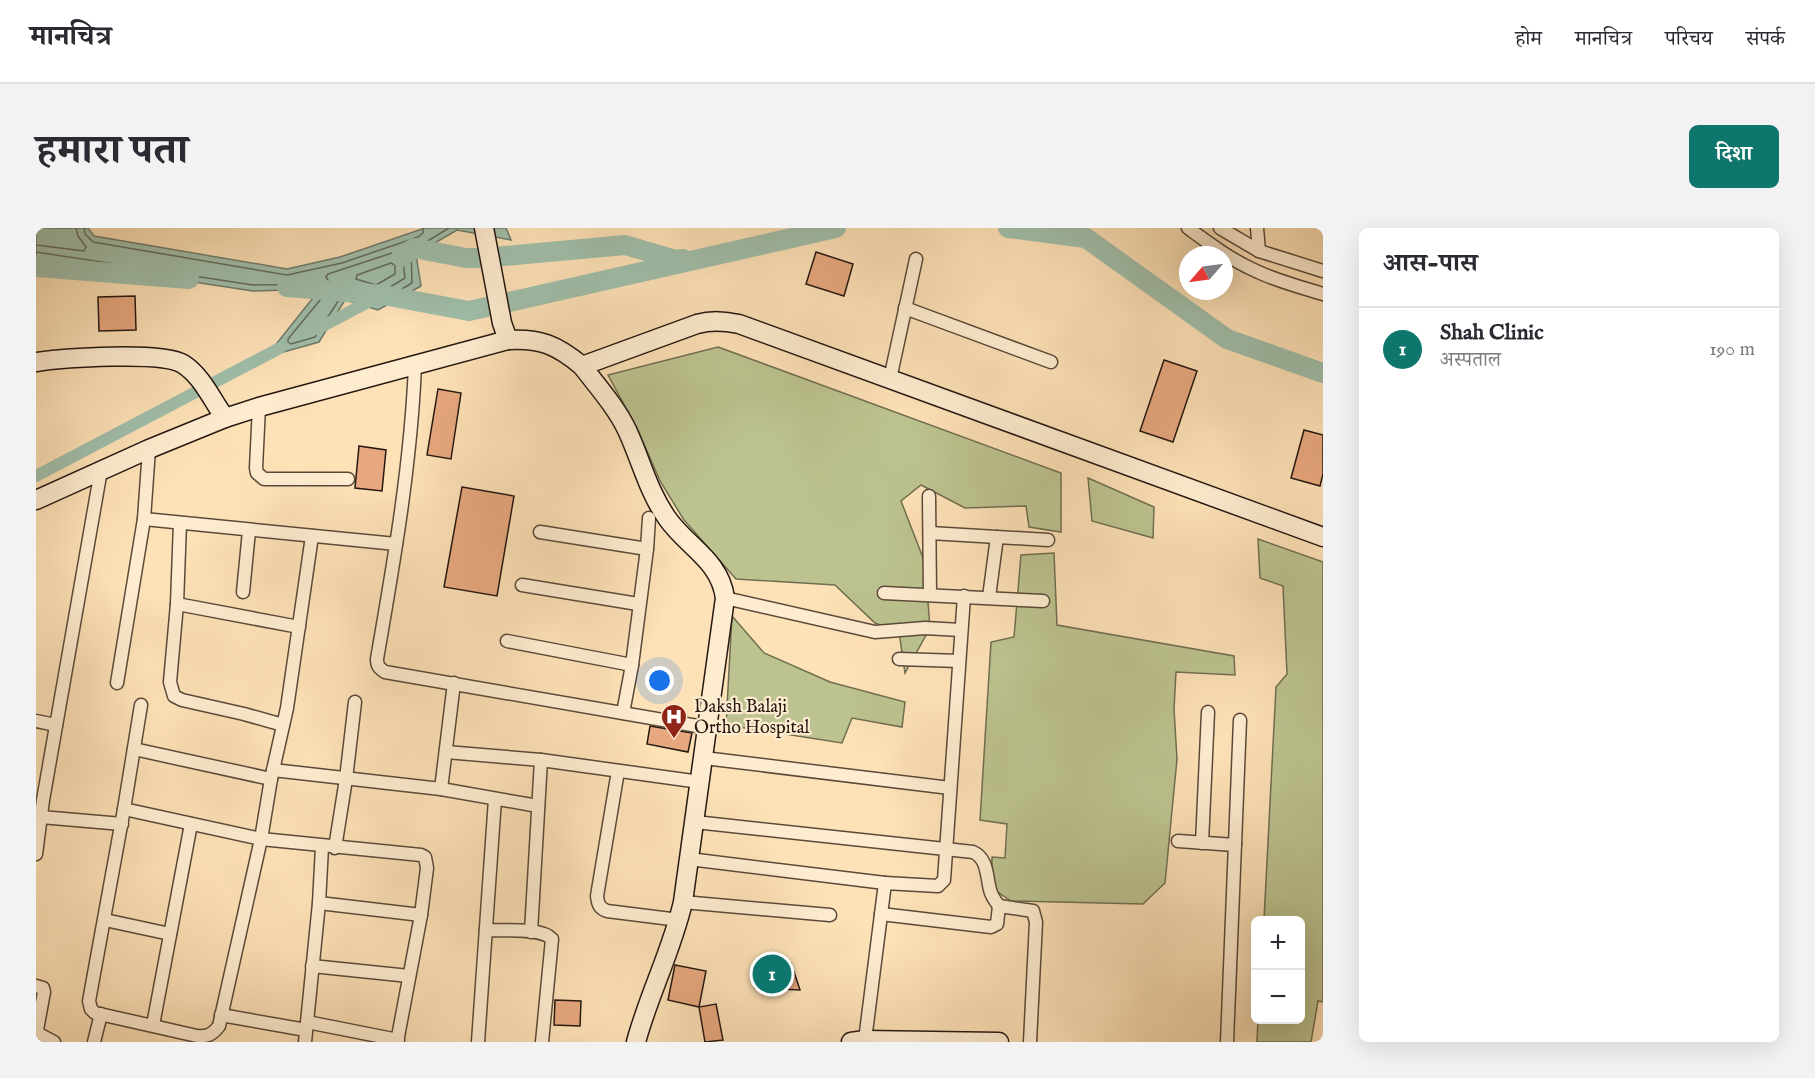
<!DOCTYPE html>
<html lang="hi">
<meta charset="utf-8">
<style>
:root{--surface:#fff;--page:#f2f2f3;--text:#2b2b33;--muted:#7c7c81;--line:#e1e1e2;--accent:#0f766e}
body{margin:0;font-family:"IM FELL English","Noto Serif Devanagari",serif;background:var(--page);color:var(--text)}
.controls{position:absolute;right:18px;bottom:18px;display:grid;overflow:hidden;border-radius:9px;box-shadow:0 6px 24px #0002}
.controls button{width:54px;height:54px;display:grid;place-items:center;padding:0;border:0;border-bottom:2px solid var(--line);background:var(--surface);color:var(--text);font:30px sans-serif}
.compass{position:absolute;left:1143px;top:18px;width:54px;height:54px;border-radius:50%;background:var(--surface);box-shadow:0 6px 24px #0002;rotate:242deg}
.you{position:absolute;left:624px;top:453px;width:21px;height:21px;margin:-15px;border:4px solid #fff;border-radius:50%;background:#1a73e8;box-shadow:0 0 0 9px #1a73e833}
.badge{display:grid;place-items:center;width:39px;height:39px;border-radius:50%;background:var(--accent);color:#fff;font-size:20px;font-weight:700}
.pin{position:absolute;translate:-50% -50%;border:3px solid #fff;box-shadow:0 2px 6px #0006}
.list{margin:0;padding:0;list-style:none}
h2{display:flex;justify-content:space-between;align-items:center;height:78px;margin:0;padding:0 24px;font-size:26px}
h2 small{font-size:20px;font-weight:400;color:var(--muted)}
.list li{display:grid;grid-template-columns:39px 1fr auto;gap:18px;align-items:center;box-sizing:border-box;height:84px;padding:0 24px;border-top:2px solid var(--line)}
.list b{display:block;font-size:22px;white-space:nowrap}
.list p{margin:0;font-size:20px;white-space:nowrap;color:var(--muted)}
.list em{font-size:20px;font-style:normal;color:var(--muted)}
.map{position:relative;flex:none;width:1287px;height:814px;overflow:hidden;border-radius:9px}
header{display:flex;align-items:center;gap:36px;box-sizing:border-box;height:84px;padding:0 30px;background:var(--surface);border-bottom:2px solid var(--line)}
header strong{font-size:28px}
nav{display:flex;gap:33px;margin-inline-start:auto;font-size:21px}
.intro{display:flex;align-items:center;justify-content:space-between;box-sizing:border-box;height:144px;padding:0 36px}
h1{margin:0;font-size:42px}
.button{padding:15px 27px;border-radius:9px;background:var(--accent);color:#fff;font-size:21px;font-weight:700}
main{display:flex;gap:36px;padding:0 36px}
aside{flex:1;background:var(--surface);border-radius:9px;box-shadow:0 6px 24px #0002}
.map>svg:first-child{display:block}
.green{fill:#bcc390;stroke:#706e50;stroke-width:1.5}
.water{fill:#a0beaa;stroke:#6e7c6d;stroke-width:1.5}
.lines{fill:none;stroke-linecap:round;stroke-linejoin:round}
.shore{stroke:#626b5e;stroke-width:1.5}
.canal{stroke:#a0beaa;stroke-width:12}
.river{stroke:#a0beaa;stroke-width:20}
.building{fill:#e8a87f;stroke:#241811;stroke-width:1.5}
.street-casing{stroke:#5a4a3a;stroke-width:15}
.secondary-casing{stroke:#241811;stroke-width:21}
.street{stroke:#feecd0;stroke-width:12}
.secondary{stroke:#feecd0;stroke-width:18}
.labels{text-anchor:middle;dominant-baseline:central;stroke-width:4.5;stroke-linejoin:round;paint-order:stroke}
.poi-label{font-size:18px;fill:#241811;stroke:#feecd0;text-anchor:start}
</style>
<header>
<strong>मानचित्र</strong>
<nav><a>होम</a><a>मानचित्र</a><a>परिचय</a><a>संपर्क</a></nav>
</header>
<div class="intro"><h1>हमारा पता</h1><a class="button">दिशा</a></div>
<main>
<div class="map">
<svg width="1287" height="814" viewBox="0 0 1287 814">
<rect width="100%" height="100%" fill="#fde1b7"/>
<filter id="stains"><feTurbulence type="fractalNoise" baseFrequency=".00333" numOctaves="4"/><feColorMatrix values="0 0 0 0 .2 0 0 0 0 .09 0 0 0 0 .02 0 0 0 .5 -.17"/></filter>
<radialGradient id="worn" r=".72"><stop offset=".6" stop-color="#630" stop-opacity="0"/><stop offset="1" stop-color="#630" stop-opacity=".3"/></radialGradient>
<g class="green">
<polygon points="682,119 1025,245 1025,304 993,299 990,278 929,280 885,257 865,273 889,335 894,400 869,445 863,404 839,395 799,357 700,351 648,292 624,253 602,202 572,147"/>
<polygon points="1052,250 1118,279 1117,310 1056,293"/>
<polygon points="1222,311 1287,334 1287,774 1282,773 1275,814 1221,814 1222,792 1264,792 1264,692 1228,692 1240,459 1251,446 1247,358 1224,350"/>
<polygon points="1018,325 1021,397 1198,428 1199,447 1140,444 1138,481 1141,531 1129,655 1107,676 975,673 956,660 956,629 969,630 971,596 944,592 955,414 978,409 985,327"/>
<polygon points="696,388 728,425 794,454 869,474 866,499 816,490 806,515 690,497"/>
</g>
<polygon class="water" points="0,0 52,0 58,8 251,41 304,29 389,0 470,0 475,12 421,2 380,26 385,58 342,82 309,72 283,114 230,129 284,61 217,63 0,30"/>
<g class="lines">
<g class="shore">
<polyline points="48,0 49,6 57,14 251,47 306,35 382,9 387,5 387,0"/>
<polyline points="0,17 48,23 50,19 42,8 40,0"/>
<polygon points="362,23 366,25 369,50 341,67 311,59 298,62 290,49 292,46"/>
<polyline points="0,24 217,57 285,56 289,61 289,66 252,111 252,114 255,116 279,109 306,67 311,67 342,75 376,55 375,23 413,0"/>
<polygon points="355,35 359,37 359,46 340,57 320,51 321,47"/>
</g>
<g class="canal">
<polyline points="281,101 340,70"/>
<polyline points="0,248 244,120"/>
</g>
<g class="river">
<polyline points="972,0 1050,10 1191,111 1287,145"/>
<polyline points="365,29 378,20 430,30 447,30 589,17 640,32 647,31"/>
<polyline points="0,39 153,51"/>
<polyline points="251,59 347,67 433,83 800,0"/>
</g>
</g>
<g class="building">
<polygon points="780,24 817,36 808,68 770,56"/>
<polygon points="99,68 100,102 63,103 62,69"/>
<polygon points="1128,132 1161,143 1137,214 1104,203"/>
<polygon points="402,161 425,165 415,231 391,227"/>
<polygon points="1268,202 1287,207 1287,246 1284,258 1255,250"/>
<polygon points="323,218 350,222 346,263 319,260"/>
<polygon points="426,259 478,268 461,368 408,359"/>
<polygon points="614,498 656,505 652,524 611,516"/>
<polygon points="720,733 755,735 764,762 719,760"/>
<polygon points="639,737 670,743 663,779 632,772"/>
<polygon points="519,772 545,773 544,798 518,797"/>
<polygon points="680,776 687,812 669,814 663,779"/>
</g>
<g class="lines">
<defs>
<g id="street">
<path d="M1152 0C1174 16 1195 32 1220 43 1241 53 1264 59 1287 66"/>
<polyline points="1184,0 1223,23 1287,43"/>
<polyline points="1221,0 1223,23"/>
<polyline points="869,80 1015,134"/>
<path d="M379 137C375 236 358 333 341 431 341 438 343 440 349 444L673 500"/>
<polyline points="854,151 880,31"/>
<polyline points="223,179 220,240 221,245 228,251 312,251"/>
<polyline points="113,221 108,291 360,316"/>
<polyline points="893,268 894,367"/>
<polyline points="144,295 141,376 134,454 138,468 146,472 208,486 247,497"/>
<polyline points="504,304 611,321"/>
<polyline points="894,305 1012,312"/>
<polyline points="486,357 602,376"/>
<polyline points="207,364 213,303"/>
<polyline points="848,365 1007,373"/>
<polyline points="953,369 961,309"/>
<polyline points="689,370 839,404 889,400 925,402"/>
<polyline points="141,376 263,399"/>
<polyline points="471,413 596,437"/>
<polyline points="863,431 923,433"/>
<polyline points="81,455 108,291"/>
<polyline points="105,477 88,581 225,611 385,627 389,629 391,640 385,687 361,814"/>
<polyline points="587,485 596,437 611,321 613,290"/>
<polyline points="0,493 20,497"/>
<polyline points="98,521 235,551"/>
<polyline points="410,524 505,532 664,554"/>
<polyline points="668,530 914,560"/>
<polyline points="237,542 405,561 502,578"/>
<path d="M582 543 561 668C562 676 563 680 571 683L643 692"/>
<polyline points="405,561 418,455"/>
<path d="M88 581 53 773 55 781 59 785 161 808C171 809 176 807 183 798L225 611 235 551 251 480 276 308"/>
<polyline points="5,589 86,596"/>
<path d="M659 594 937 624C953 631 950 651 955 665 957 670 960 674 963 678"/>
<polyline points="1142,613 1199,617"/>
<polyline points="1166,615 1172,484"/>
<polyline points="299,620 310,551 319,474"/>
<polyline points="0,626 7,572 65,242"/>
<polyline points="653,631 849,655"/>
<polyline points="647,674 794,687"/>
<polyline points="283,675 385,687"/>
<polyline points="845,686 955,699 961,696 963,678 997,683 1000,694 994,814"/>
<polyline points="69,692 134,706"/>
<path d="M450 702C466 703 505 699 516 711L506 814"/>
<polyline points="495,704 505,532"/>
<polyline points="276,738 373,748"/>
<polyline points="0,758 7,760 8,764 1,802 3,806 18,814"/>
<polyline points="185,787 270,802"/>
<polyline points="271,794 362,812"/>
<polyline points="117,797 155,596"/>
<polyline points="829,812 849,655 902,658 908,652 928,368"/>
<polyline points="58,814 65,786"/>
<polyline points="269,814 283,675 286,619"/>
<polyline points="442,814 459,571"/>
<polyline points="1191,814 1204,492"/>
</g>
<g id="secondary">
<polyline points="448,0 466,95 472,112"/>
<path d="M0 134C27 130 126 123 147 136 166 148 176 172 189 190L223 179 472 112C504 110 521 117 546 138L661 96C676 92 688 93 703 96L1287 309"/>
<path d="M546 138C562 159 580 179 591 202 605 232 612 263 631 290 651 319 684 332 689 370L647 674C636 722 613 766 600 814"/>
<polyline points="0,272 113,221 189,190"/>
<polyline points="815,814 829,812 963,814"/>
</g>
</defs>
<use href="#street" class="street-casing"/>
<use href="#secondary" class="secondary-casing"/>
<use href="#street" class="street"/>
<use href="#secondary" class="secondary"/>
</g>
<defs>
<symbol id="hospital-pin" viewBox="-11 -11 22 30"><path d="M0 17L-7.5 6A9.5 9.5 0 1 1 7.5 6Z" fill="#8f2418" stroke="#feecd0"/><path d="M-5-5h3v3.5h4V-5h3V5h-3V1.5h-4V5h-3Z" fill="#fff"/></symbol>
</defs>
<g fill-rule="evenodd">
<use href="#hospital-pin" x="623" y="474" width="30" height="40"/>
</g>
<g class="labels">
<g class="poi-label">
<text x="658" y="479">Daksh Balaji<tspan x="658" dy="21">Ortho Hospital</tspan></text>
</g>
</g>
<rect width="100%" height="100%" filter="url(#stains)"/>
<rect width="100%" height="100%" fill="url(#worn)"/>
</svg>
<div class="controls">
<button>+</button>
<button>−</button>
</div>
<svg class="compass" viewBox="-18 -18 36 36"><path d="M0-13l5 13h-10z" fill="#e53935"/><path d="M0 13l5-13h-10z" fill="#7c7c81"/></svg>
<div class="you"></div>
<div class="pin badge" style="left:736px;top:746px">1</div>
</div>
<aside>
<h2>आस-पास<small></small></h2>
<ul class="list">
<li><span class="badge">1</span><div><b>Shah Clinic</b><p>अस्पताल</p></div><em>190 m</em></li>
</ul>
</aside>
</main>
